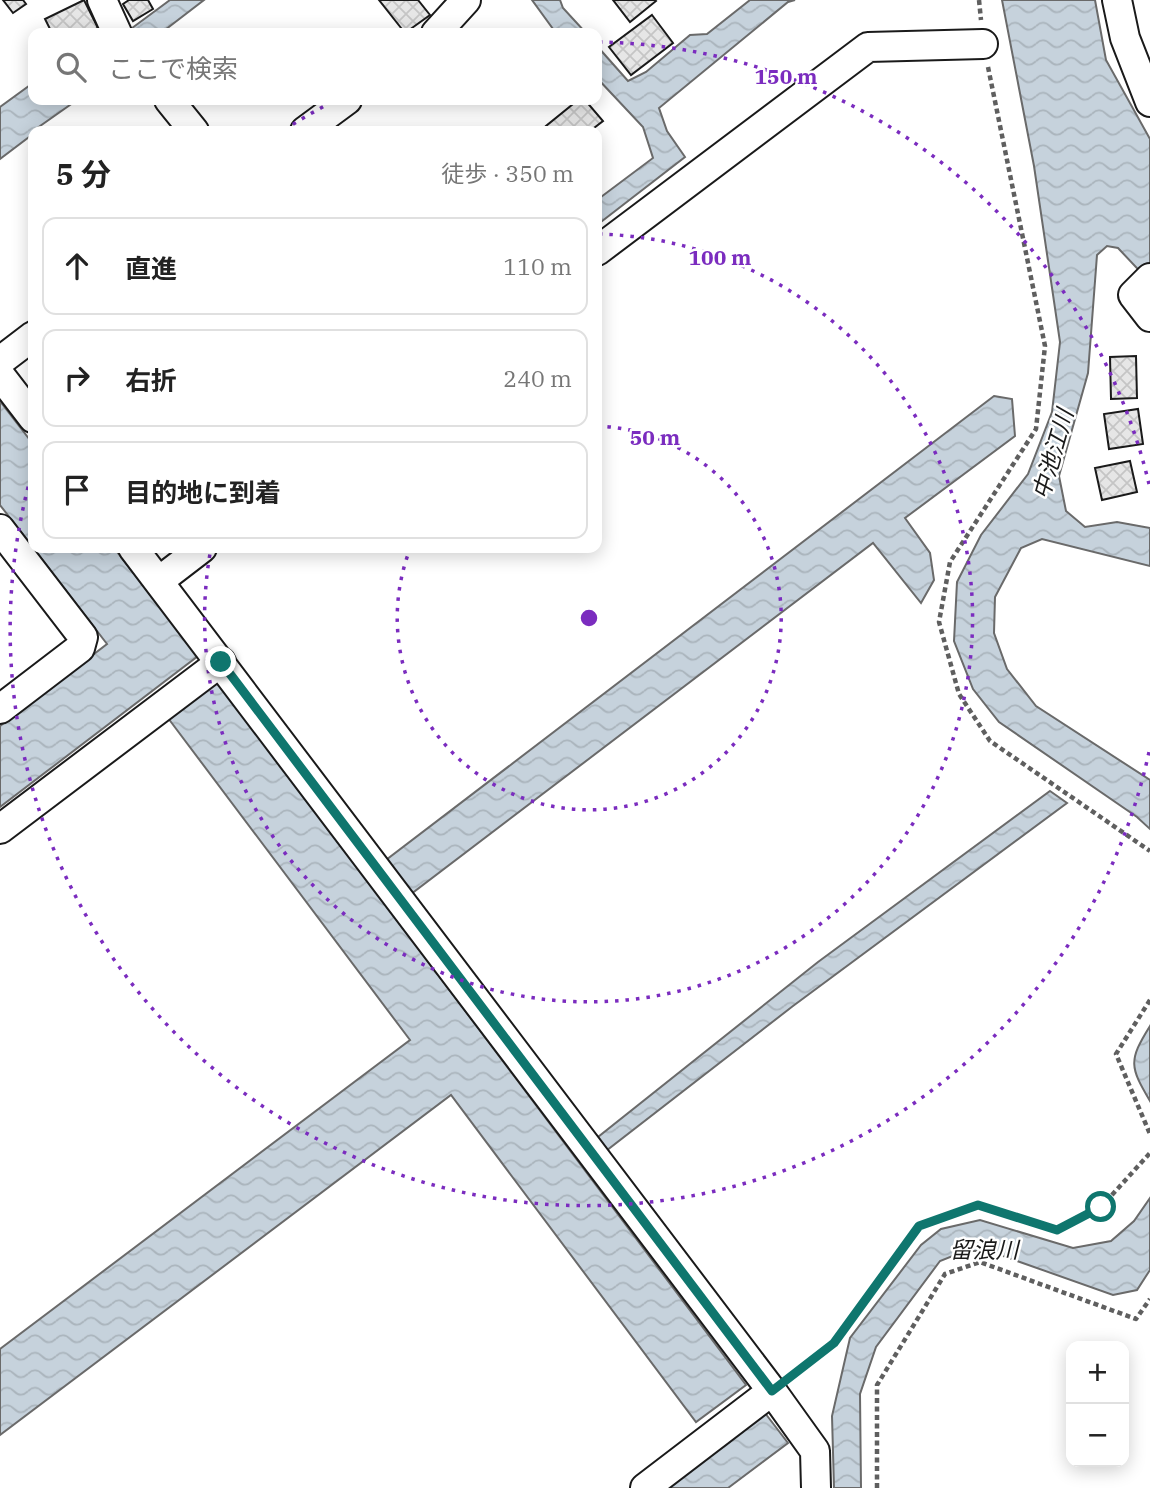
<!DOCTYPE html>
<html lang="ja">
<meta charset="utf-8">
<style>
:root{--surface:#fff;--page:#f6f6f6;--text:#222;--muted:#767676;--line:#e0e0e0}
body{margin:0;font-family:"IBM Plex Serif","Noto Sans JP",serif;background:var(--page);color:var(--text)}
.controls{position:absolute;right:21px;bottom:21px;display:grid;overflow:hidden;border-radius:14px;box-shadow:0 4px 18px #0003}
.controls button{width:63px;height:63px;display:grid;place-items:center;padding:0;border:0;border-bottom:2px solid var(--line);background:var(--surface);color:var(--text);font:35px sans-serif}
.stop{position:absolute;width:21px;height:21px;margin:-16px;border:5px solid #0f766e;border-radius:50%;background:#fff}
.stop.end{background:#0f766e;border-color:#fff;box-shadow:0 2px 7px #0008}
.list{margin:0;padding:0;list-style:none}
h2{display:flex;justify-content:space-between;align-items:center;height:91px;margin:0;padding:0 28px;font-size:30px}
h2 small{font-size:23px;font-weight:400;color:var(--muted)}
.list li{display:grid;grid-template-columns:46px 1fr auto;gap:21px;align-items:center;box-sizing:border-box;height:98px;margin:0 14px 14px;padding:0 14px;border:2px solid var(--line);border-radius:14px}
.list b{display:block;font-size:26px;white-space:nowrap}
.list em{font-size:23px;font-style:normal;color:var(--muted)}
.icon{flex:none;width:38px;height:38px;fill:none;stroke:currentColor;stroke-width:2;stroke-linecap:round;stroke-linejoin:round}
.map{position:relative;flex:none;width:1150px;height:1488px;overflow:hidden}
.search{position:absolute;background:var(--surface);box-shadow:0 4px 18px #0003;left:28px;top:28px;width:574px;height:77px;display:flex;align-items:center;gap:18px;box-sizing:border-box;padding:0 24px;border-radius:14px;color:var(--muted);font-size:26px}
.panel{position:absolute;background:var(--surface);box-shadow:0 4px 18px #0003;left:28px;top:126px;width:574px;height:427px;border-radius:14px}
.map>svg:first-child{display:block}
.water{fill:url(#water-waves);stroke:#6a6a6a;stroke-width:2}
.building{fill:url(#building-cross-hatch);stroke:#1a1a1a;stroke-width:2}
.lines{fill:none;stroke-linecap:round;stroke-linejoin:round}
.minor-casing{stroke:#1a1a1a;stroke-width:32}
.path{stroke:#5f5f5f;stroke-width:4.5;stroke-dasharray:5 3.5;stroke-linecap:butt}
.minor{stroke:#fff;stroke-width:28}
.route{stroke:#0f766e;stroke-width:9}
.ring{fill:none;stroke:#7b2cbf;stroke-width:3.5;stroke-dasharray:3.5 7}
.labels{text-anchor:middle;dominant-baseline:central;stroke-width:5;stroke-linejoin:round;paint-order:stroke}
.water-label{font-size:23px;font-style:italic;fill:#1a1a1a;stroke:#fff}
.centre{fill:#7b2cbf;stroke:#fff;stroke-width:3.5}
.ring-label{font-size:21px;text-anchor:middle;font-weight:bold;fill:#7b2cbf;stroke:#fff;stroke-width:5;stroke-linejoin:round;paint-order:stroke}
</style>
<div class="map">
<svg width="1150" height="1488" viewBox="0 0 1150 1488">
<defs>
<pattern id="water-waves" width="16" height="10" patternUnits="userSpaceOnUse" patternTransform="scale(1.75)"><rect width="16" height="10" fill="#c6d2dc"/><path d="M0 5q4-4 8 0t8 0" fill="none" stroke="#aab4bc"/></pattern>
<pattern id="building-cross-hatch" width="8" height="8" patternUnits="userSpaceOnUse" patternTransform="scale(1.75)"><rect width="8" height="8" fill="#e6e6e6"/><path d="M0 0l8 8M0 8l8-8" fill="none" stroke="#c5c5c5"/></pattern>
</defs>
<rect width="100%" height="100%" fill="#fff"/>
<g class="water">
<polygon points="170,0 204,0 161,33 130,33 128,31"/>
<polygon points="532,0 560,0 563,8 586,33 556,33"/>
<polygon points="750,0 795,0 788,2 659,108 667,131 685,157 597,225 597,200 653,158 643,127 597,78 597,46 628,81 646,72 690,35 707,34"/>
<polygon points="1002,0 1095,0 1106,60 1150,139 1150,282 1118,248 1107,246 1097,255 1088,373 1059,476 1066,511 1085,527 1117,522 1150,528 1150,566 1042,539 1021,548 995,597 994,633 1007,669 1036,706 1150,780 1150,829 1137,817 999,722 973,689 954,641 957,582 981,535 1028,474 1052,412 1060,342 1034,166"/>
<polygon points="33,83 33,100 77,100 33,131 33,134 0,159 0,107"/>
<polygon points="994,396 1012,399 1015,436 905,518 930,553 934,580 921,603 873,543 411,894 386,860"/>
<polygon points="0,401 33,444 33,548 114,548 198,656 0,807 0,726 107,644 0,505"/>
<polygon points="217,680 746,1385 696,1422 451,1095 0,1435 0,1349 410,1040 168,718"/>
<polygon points="1050,791 1067,803 793,1006 602,1154 593,1141 818,962"/>
<path d="M1150 1026V1101C1130 1067 1128 1061 1150 1026Z"/>
<polygon points="1150,1198 1150,1270 1137,1290 1113,1295 989,1251 965,1251 940,1261 876,1347 860,1394 861,1488 834,1488 832,1416 850,1338 921,1245 941,1229 980,1220 1073,1248 1111,1241 1134,1221"/>
<polygon points="765,1413 788,1443 728,1488 665,1488"/>
</g>
<g class="building">
<polygon points="3,0 23,0 26,4 13,13"/>
<polygon points="84,0 98,28 87,33 52,33 45,19"/>
<polygon points="129,0 148,0 153,9 133,21 123,4"/>
<polygon points="379,0 418,0 430,15 405,33"/>
<polygon points="613,0 655,0 656,1 630,22"/>
<polygon points="652,15 673,43 631,75 609,47"/>
<polygon points="578,100 585,100 603,121 590,131 550,131 546,126"/>
<polygon points="1136,356 1137,398 1111,399 1110,357"/>
<polygon points="1138,409 1143,444 1109,449 1104,414"/>
<polygon points="1130,461 1137,492 1102,500 1095,468"/>
</g>
<g class="lines">
<defs>
<g id="minor">
<polyline points="102,0 117,33"/>
<polyline points="1117,0 1125,38 1150,102"/>
<polyline points="436,33 466,0"/>
<polyline points="169,100 194,131"/>
<polyline points="305,131 347,100"/>
<polyline points="597,251 868,47 983,44"/>
<polyline points="1150,278 1133,295 1150,317"/>
<polyline points="0,361 33,336"/>
<polyline points="0,375 33,418"/>
<polyline points="0,529 83,637 80,648 0,709"/>
<polyline points="133,548 772,1391 645,1488"/>
<polyline points="159,581 202,548"/>
<polyline points="0,829 221,662"/>
<polyline points="772,1391 815,1451 816,1488"/>
</g>
</defs>
<use href="#minor" class="minor-casing"/>
<g class="path">
<polyline points="979,0 981,20"/>
<polyline points="988,67 1045,346 1036,429 950,562 939,622 959,694 990,741 1150,851"/>
<polyline points="1150,1000 1116,1054 1150,1134"/>
<polyline points="793,1375 834,1343 919,1226 978,1205 1057,1230 1101,1207 1150,1153"/>
<polyline points="877,1488 877,1385 945,1274 980,1262 1136,1319 1150,1299"/>
</g>
<use href="#minor" class="minor"/>
</g>
<g class="lines">
<polyline class="route" points="221,662 772,1391 834,1343 919,1226 978,1205 1057,1230 1101,1207"/>
</g>
<g class="ring">
<path d="M597 426A192 192 0 1 1 410 549"/>
<path d="M599 234A384 384 0 1 1 211 548"/>
<path d="M1149 752A576 576 0 1 1 33 469M284 130A576 576 0 0 1 336 100M599 42A576 576 0 0 1 1149 484"/>
</g>
<g class="labels">
<g class="water-label">
<text transform="translate(1052 454) rotate(-74)">中池江川</text>
<text x="984" y="1249">留浪川</text>
</g>
</g>
<circle cx="589" cy="618" r="10" class="centre"/>
<g class="ring-label">
<text x="786" y="84">150 m</text>
<text x="720" y="265">100 m</text>
<text x="655" y="445">50 m</text>
</g>
</svg>
<div class="controls">
<button>+</button>
<button>−</button>
</div>
<div class="stop" style="left:1101px;top:1207px"></div>
<div class="stop end" style="left:221px;top:662px"></div>
<div class="search"><svg class="icon" aria-label="search" viewBox="0 0 24 24"><circle cx="10" cy="10" r="6"/><path d="M15 15l6 6"/></svg>ここで検索</div>
<section class="panel">
<h2>5 分<small>徒歩 · 350 m</small></h2>
<ul class="list">
<li><svg class="icon" aria-label="ahead" viewBox="0 0 24 24"><path d="M12 20V5M6 11l6-6 6 6"/></svg><div><b>直進</b></div><em>110 m</em></li>
<li><svg class="icon" aria-label="right" viewBox="0 0 24 24"><path d="M7 20v-9h11M14 6l5 5-5 5"/></svg><div><b>右折</b></div><em>240 m</em></li>
<li><svg class="icon" aria-label="arrive" viewBox="0 0 24 24"><path d="M6 21V4h12l-3 4 3 4H6"/></svg><div><b>目的地に到着</b></div></li>
</ul>
</section>
</div>
